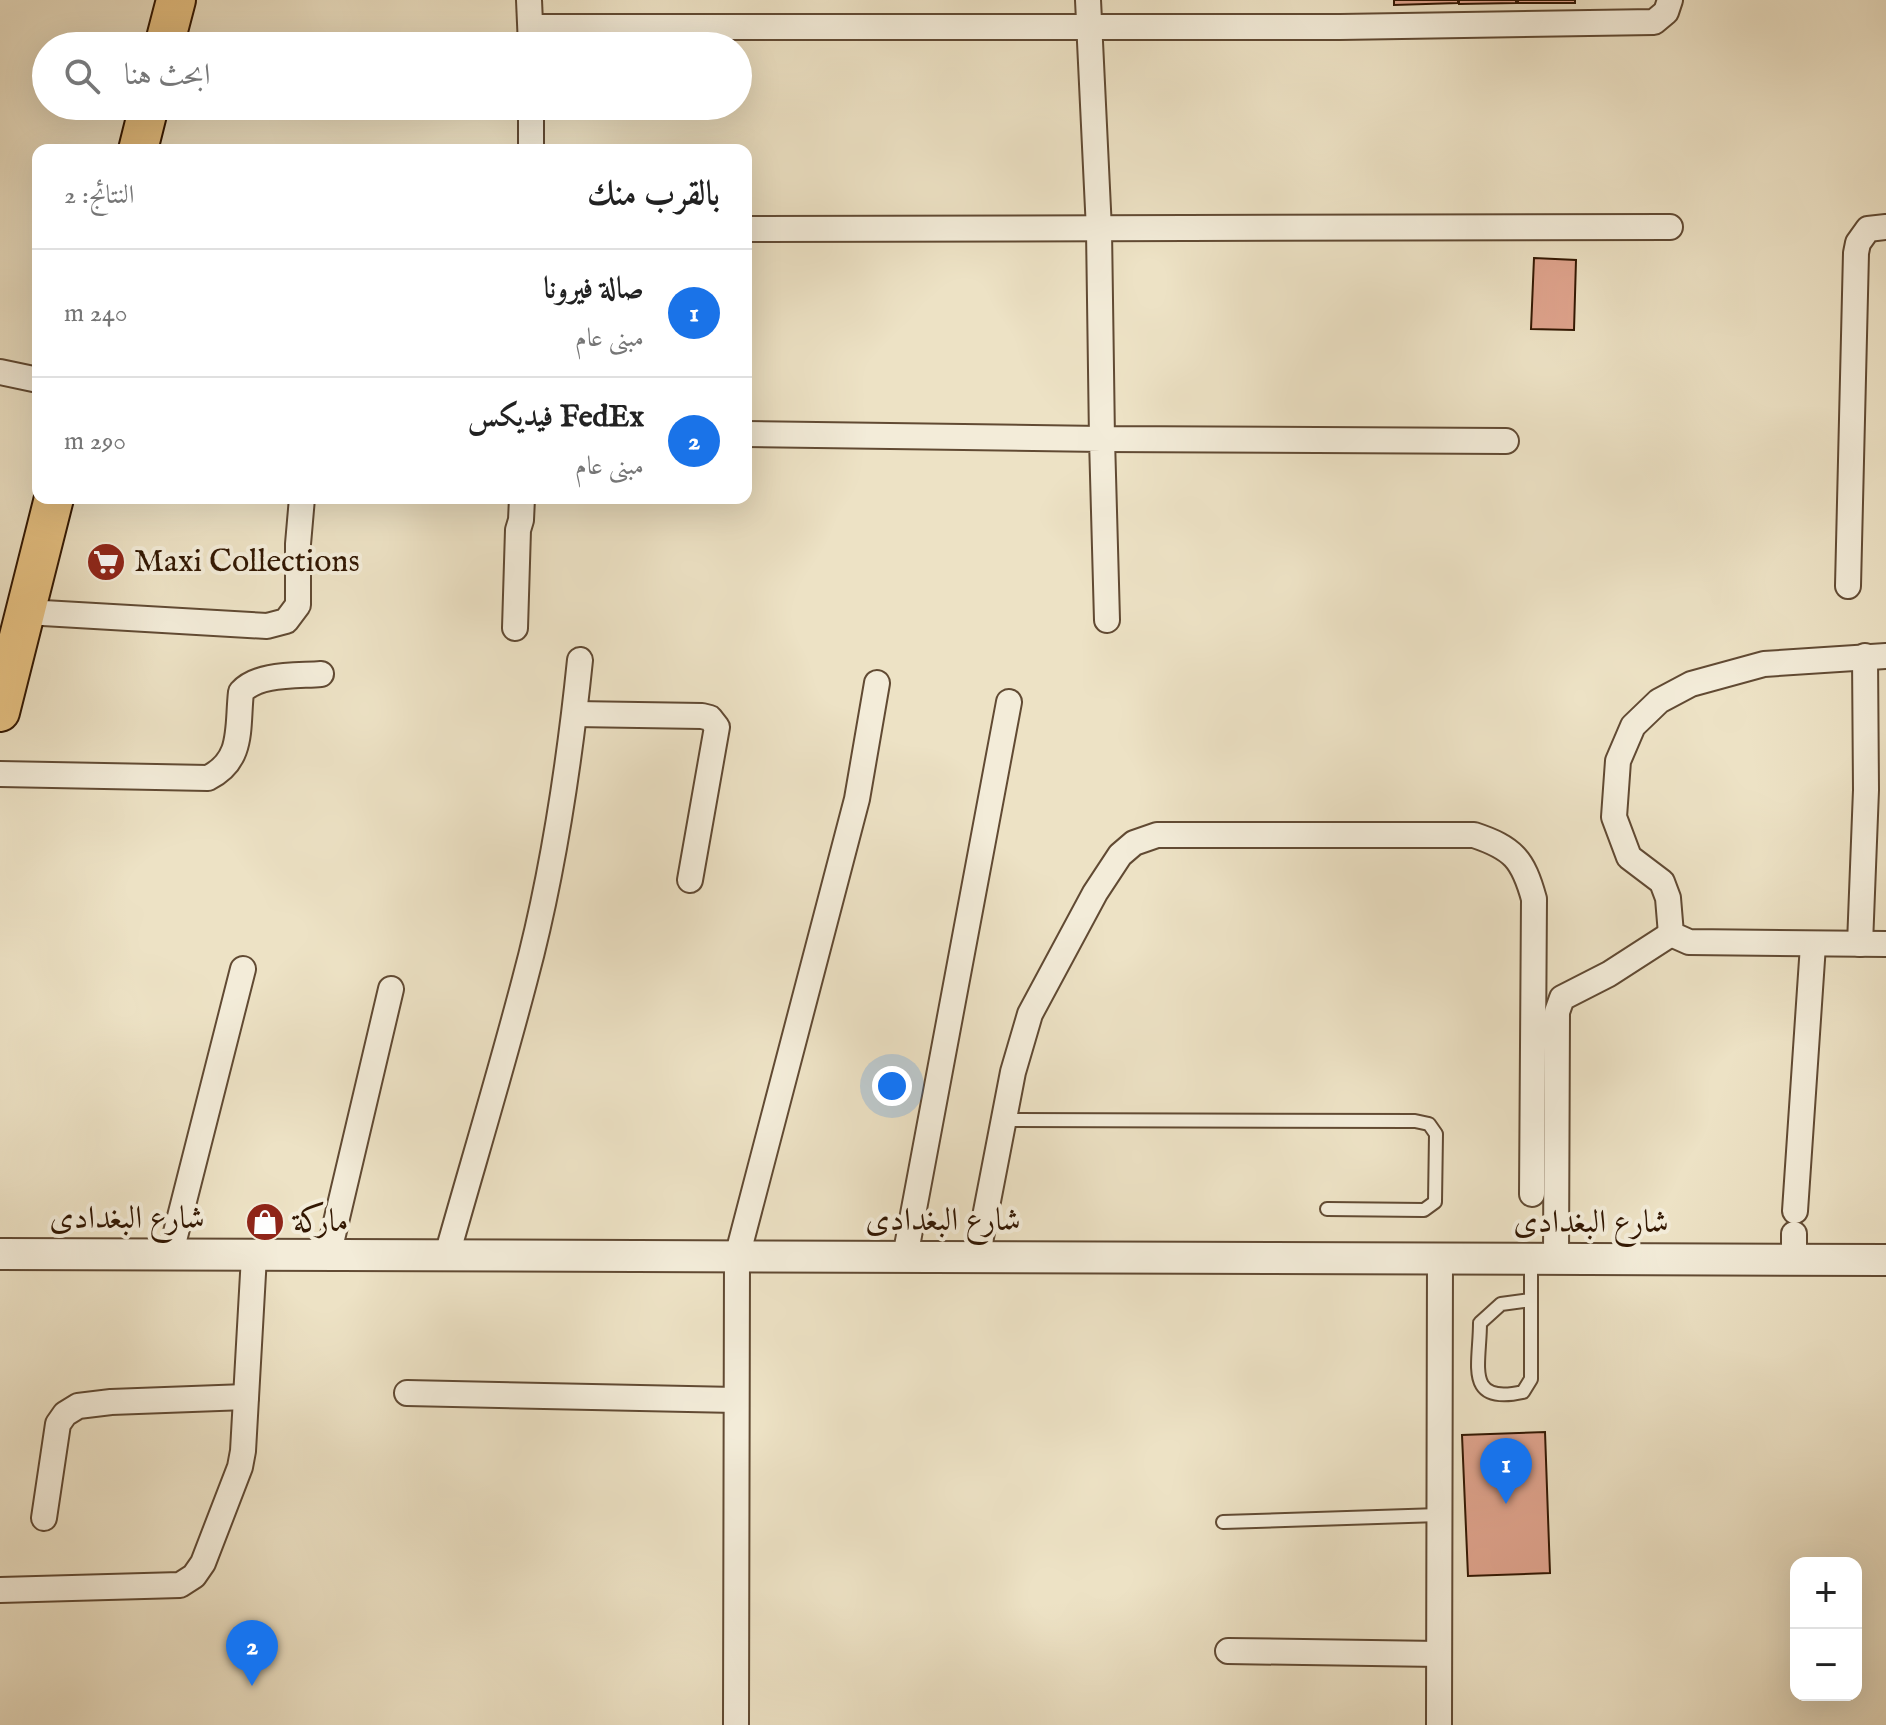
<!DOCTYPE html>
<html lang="ar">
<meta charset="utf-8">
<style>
:root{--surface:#fff;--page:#f2f2f2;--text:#222;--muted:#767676;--line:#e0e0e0;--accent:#1a73e8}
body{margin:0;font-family:"IM FELL English",Amiri,serif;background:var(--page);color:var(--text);direction:rtl}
.controls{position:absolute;right:24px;bottom:24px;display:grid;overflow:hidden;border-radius:16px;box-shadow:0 8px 32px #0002}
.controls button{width:72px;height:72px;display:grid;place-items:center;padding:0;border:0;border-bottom:2px solid var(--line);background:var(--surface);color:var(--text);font:40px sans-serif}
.you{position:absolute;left:892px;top:1086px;width:28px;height:28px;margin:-20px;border:6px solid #fff;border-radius:50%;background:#1a73e8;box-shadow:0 0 0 12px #1a73e833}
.badge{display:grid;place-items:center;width:52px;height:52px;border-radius:50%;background:var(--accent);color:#fff;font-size:26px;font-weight:700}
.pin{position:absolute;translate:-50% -66px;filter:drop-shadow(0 2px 4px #0008)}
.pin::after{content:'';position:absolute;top:42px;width:28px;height:24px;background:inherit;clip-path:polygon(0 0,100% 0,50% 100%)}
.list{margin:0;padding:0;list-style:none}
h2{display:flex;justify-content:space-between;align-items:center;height:104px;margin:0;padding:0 32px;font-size:34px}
h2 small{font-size:26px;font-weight:400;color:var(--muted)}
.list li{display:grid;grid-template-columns:52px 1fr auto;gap:24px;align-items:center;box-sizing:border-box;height:128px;padding:0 32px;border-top:2px solid var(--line)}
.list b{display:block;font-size:30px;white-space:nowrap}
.list p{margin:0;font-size:26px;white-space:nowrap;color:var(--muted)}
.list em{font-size:26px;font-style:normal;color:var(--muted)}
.icon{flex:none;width:44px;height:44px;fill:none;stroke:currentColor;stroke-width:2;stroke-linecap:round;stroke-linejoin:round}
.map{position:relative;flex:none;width:1886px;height:1725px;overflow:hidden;direction:ltr}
.search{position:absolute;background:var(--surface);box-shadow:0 8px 32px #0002;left:32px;top:32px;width:720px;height:88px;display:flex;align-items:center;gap:20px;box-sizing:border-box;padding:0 28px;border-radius:44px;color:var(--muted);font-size:30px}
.panel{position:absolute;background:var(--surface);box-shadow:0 8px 32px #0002;left:32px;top:144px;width:720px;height:360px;border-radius:16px;direction:rtl}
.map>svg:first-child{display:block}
.building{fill:#e0a48e;stroke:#321702;stroke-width:2}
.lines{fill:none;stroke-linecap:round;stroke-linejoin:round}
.service-casing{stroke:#614a33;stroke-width:16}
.minor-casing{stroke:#614a33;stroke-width:28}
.tertiary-casing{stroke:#614a33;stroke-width:34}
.primary-casing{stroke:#321702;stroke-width:42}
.service{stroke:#f3ecd9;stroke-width:12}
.minor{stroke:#f3ecd9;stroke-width:24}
.tertiary{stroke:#f3ecd9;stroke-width:30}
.primary{stroke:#e6c182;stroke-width:38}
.labels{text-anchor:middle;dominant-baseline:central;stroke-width:8;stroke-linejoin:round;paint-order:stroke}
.poi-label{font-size:32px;fill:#321702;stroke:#f3ecd9;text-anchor:start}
.street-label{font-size:32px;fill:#321702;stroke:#f3ecd9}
</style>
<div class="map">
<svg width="1886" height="1725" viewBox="0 0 1886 1725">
<rect width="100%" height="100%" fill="#ede2c5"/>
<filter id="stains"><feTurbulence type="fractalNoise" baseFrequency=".0025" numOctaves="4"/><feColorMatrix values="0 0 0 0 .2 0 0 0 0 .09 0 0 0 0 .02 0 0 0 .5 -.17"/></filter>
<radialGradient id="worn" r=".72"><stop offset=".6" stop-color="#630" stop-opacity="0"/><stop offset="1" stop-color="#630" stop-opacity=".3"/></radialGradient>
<g class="building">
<polygon points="1394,0 1458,0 1458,3 1394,5"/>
<polygon points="1459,0 1516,0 1516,3 1459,4"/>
<rect x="1518" y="0" width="57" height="3"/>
<polygon points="1534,258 1576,260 1574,330 1531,329"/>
<polygon points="1545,1432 1550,1573 1468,1576 1462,1435"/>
</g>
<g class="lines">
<defs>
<g id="service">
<polyline points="1003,1120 1415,1121 1429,1124 1436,1134 1435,1202 1424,1210 1327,1209"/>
<path d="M1531 1259V1379L1523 1392C1464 1405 1480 1365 1480 1323L1501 1304 1531 1300"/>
<polyline points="1223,1522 1439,1515"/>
</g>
<g id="minor">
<polyline points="529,0 531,46"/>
<polyline points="1088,0 1099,230 1102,439 1506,441"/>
<polyline points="531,27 1340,27 1654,22 1666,12 1670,0"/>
<polyline points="531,106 531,150"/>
<polyline points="746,229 1670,227"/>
<polyline points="0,372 38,380"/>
<polyline points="746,434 1102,439 1107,620"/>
<polyline points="1848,586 1856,253 1858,243 1868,229 1886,227"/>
<polyline points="26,612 267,626 286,621 298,605 298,544 302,498"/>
<polyline points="515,628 518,530 521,520 522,498"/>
<polyline points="1886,656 1764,664 1691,684 1659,701 1633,726 1618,761 1614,817 1629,857 1662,882 1668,898 1671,934 1689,942 1886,944"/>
<polyline points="575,714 702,716 710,718 717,727 690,880"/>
<path d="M0 774 208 778C244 760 237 728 241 692 258 673 297 676 321 674"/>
<polyline points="1860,944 1866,790 1865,656"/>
<polyline points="1795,1211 1813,945"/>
<polyline points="1794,1234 1794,1260"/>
<path d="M447 1255C473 1163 501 1071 525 979 553 875 569 767 580 660"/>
<polyline points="170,1256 243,969"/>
<polyline points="328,1256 391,989"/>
<polyline points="905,1257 1009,702"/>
<path d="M977 1258 1013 1072 1030 1014 1095 893 1120 855 1134 843 1157 835H1474C1513 848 1523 859 1534 899L1532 1194"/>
<polyline points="1556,1259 1557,1012 1562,998 1609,974 1671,934"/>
<polyline points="407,1393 736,1400"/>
<polyline points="44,1518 58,1424 65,1414 78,1406 111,1402 246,1397"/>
<polyline points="0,1590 180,1585 194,1576 203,1563 240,1467 243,1451 254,1256"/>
<polyline points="1228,1651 1439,1654"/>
<polyline points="736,1725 737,1257 857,799 877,683"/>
<polyline points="1439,1725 1440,1259"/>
</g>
<polyline id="tertiary" points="0,1254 1886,1260"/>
<g id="primary">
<polyline points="164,46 176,0"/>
<polyline points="138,150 149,106"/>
<polyline points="0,712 54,498"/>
</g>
</defs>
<use href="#service" class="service-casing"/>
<use href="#minor" class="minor-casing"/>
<use href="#tertiary" class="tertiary-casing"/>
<use href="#primary" class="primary-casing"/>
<use href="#service" class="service"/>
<use href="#minor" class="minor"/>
<use href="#tertiary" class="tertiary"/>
<use href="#primary" class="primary"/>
</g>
<defs>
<symbol id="supermarket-disc" viewBox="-11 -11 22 22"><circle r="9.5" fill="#8f2418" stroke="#f3ecd9"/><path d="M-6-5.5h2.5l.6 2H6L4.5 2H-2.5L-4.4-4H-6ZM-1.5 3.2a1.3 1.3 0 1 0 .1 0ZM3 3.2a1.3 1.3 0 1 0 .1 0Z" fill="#fff"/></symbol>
<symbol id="shop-disc" viewBox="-11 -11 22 22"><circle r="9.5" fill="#8f2418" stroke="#f3ecd9"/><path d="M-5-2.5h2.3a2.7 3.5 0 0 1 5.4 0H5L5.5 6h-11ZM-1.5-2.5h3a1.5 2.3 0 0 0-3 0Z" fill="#fff"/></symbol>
</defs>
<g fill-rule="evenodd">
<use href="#supermarket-disc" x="84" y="540" width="44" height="44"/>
<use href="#shop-disc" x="243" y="1200" width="44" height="44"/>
</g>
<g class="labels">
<g class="poi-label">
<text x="134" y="562">Maxi Collections</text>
<text x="293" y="1222">ماركة</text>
</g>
<g class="street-label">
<text x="127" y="1219">شارع البغدادى</text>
<text x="943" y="1221">شارع البغدادى</text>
<text x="1591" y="1223">شارع البغدادى</text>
</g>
</g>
<rect width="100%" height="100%" filter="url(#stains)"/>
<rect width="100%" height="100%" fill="url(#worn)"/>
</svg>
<div class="controls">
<button>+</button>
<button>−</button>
</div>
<div class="you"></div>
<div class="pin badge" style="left:1506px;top:1504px">1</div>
<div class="pin badge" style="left:252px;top:1686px">2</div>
<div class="search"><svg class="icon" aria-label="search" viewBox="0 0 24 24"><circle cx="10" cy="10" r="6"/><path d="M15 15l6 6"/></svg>ابحث هنا</div>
<section class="panel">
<h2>بالقرب منك<small>النتائج: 2</small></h2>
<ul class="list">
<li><span class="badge">1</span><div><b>صالة فيرونا</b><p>مبنى عام</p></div><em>240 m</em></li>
<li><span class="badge">2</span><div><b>FedEx فيديكس</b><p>مبنى عام</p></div><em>290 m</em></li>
</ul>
</section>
</div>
